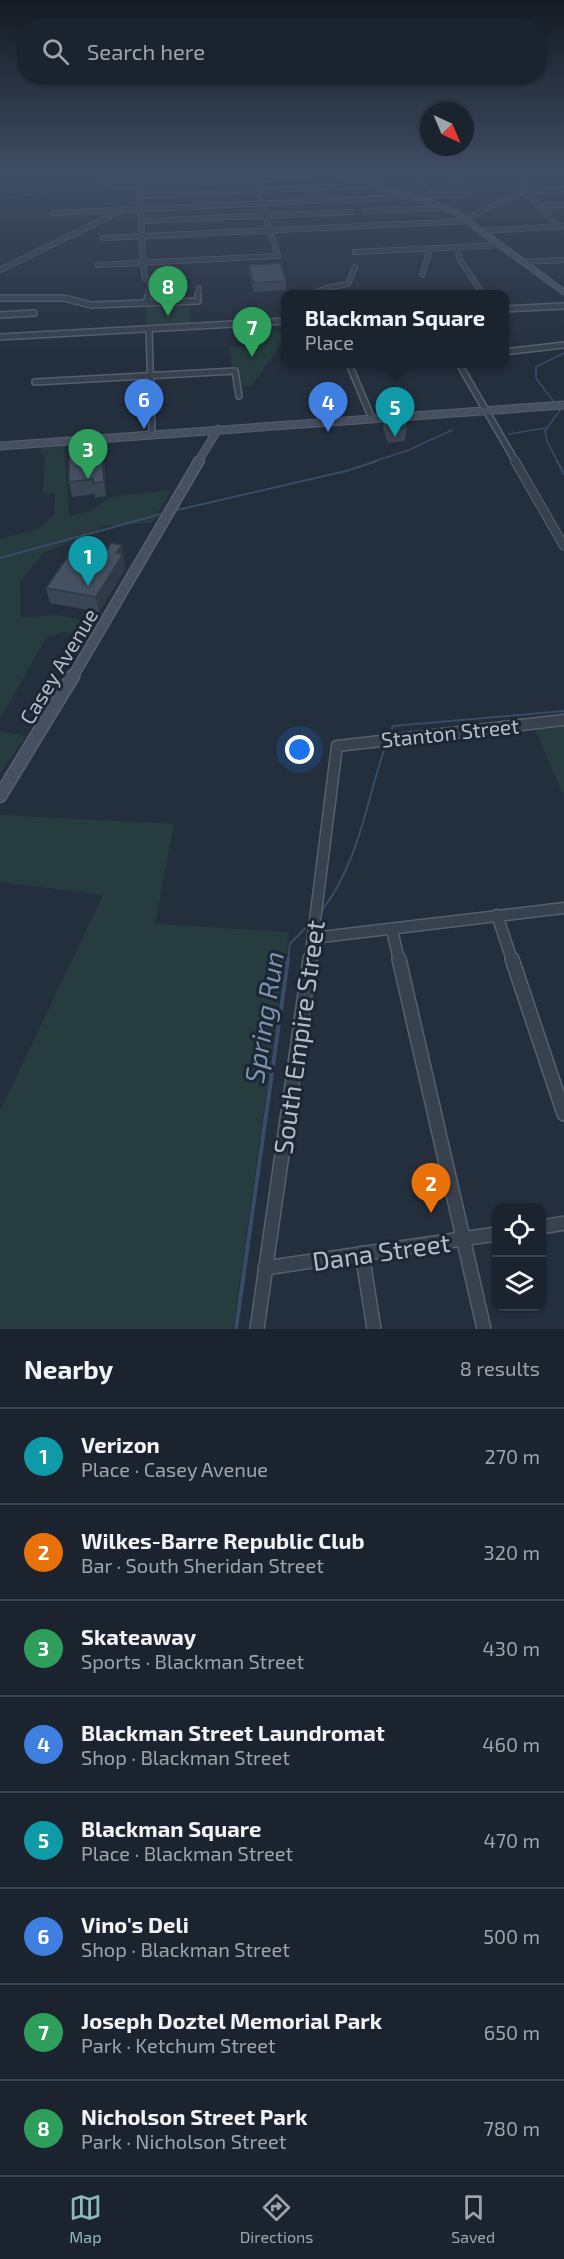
<!DOCTYPE html>
<meta charset="utf-8">
<style>
:root{--surface:#1b232e;--page:#242b36;--text:#f1f3f6;--muted:#a0a4aa;--line:#39404a;--accent:#8bbbb9}
body{margin:0;font-family:"Exo 2",sans-serif;background:var(--page);color:var(--text)}
.controls{position:absolute;right:18px;bottom:18px;display:grid;overflow:hidden;border-radius:12px;box-shadow:0 2px 4px #0004}
.controls button{width:54px;height:54px;display:grid;place-items:center;padding:0;border:0;border-bottom:2px solid var(--line);background:var(--surface);color:var(--text);font:30px sans-serif}
.compass{position:absolute;left:420px;top:102px;width:54px;height:54px;border-radius:50%;background:var(--surface);box-shadow:0 2px 4px #0004;rotate:136deg}
.you{position:absolute;left:300px;top:750px;width:21px;height:21px;margin:-15px;border:4px solid #fff;border-radius:50%;background:#1a73e8;box-shadow:0 0 0 9px #1a73e833}
.badge{display:grid;place-items:center;width:39px;height:39px;border-radius:50%;background:var(--accent);color:#fff;font-size:20px;font-weight:700}
.pin{position:absolute;translate:-50% -50px;filter:drop-shadow(0 2px 3px #0008)}
.pin::after{content:'';position:absolute;top:32px;width:21px;height:18px;background:inherit;clip-path:polygon(0 0,100% 0,50% 100%)}
.popup{position:absolute;left:281px;top:290px;width:228px;height:78px;box-sizing:border-box;display:grid;place-content:center;border-radius:12px;background:var(--surface);filter:drop-shadow(0 2px 4px #0005);font-size:20px;white-space:nowrap;color:var(--muted)}
.popup b{font-size:22px;color:var(--text)}
.popup::after{content:'';position:absolute;left:50%;top:100%;margin-left:-12px;border:12px solid transparent;border-top-color:var(--surface)}
.list{margin:0;padding:0;list-style:none}
h2{display:flex;justify-content:space-between;align-items:center;height:78px;margin:0;padding:0 24px;font-size:26px}
h2 small{font-size:20px;font-weight:400;color:var(--muted)}
.list li{display:grid;grid-template-columns:39px 1fr auto;gap:18px;align-items:center;box-sizing:border-box;height:96px;padding:0 24px;border-top:2px solid var(--line)}
.list b{display:block;font-size:22px;white-space:nowrap}
.list p{margin:0;font-size:20px;white-space:nowrap;color:var(--muted)}
.list em{font-size:20px;font-style:normal;color:var(--muted)}
.icon{flex:none;width:33px;height:33px;fill:none;stroke:currentColor;stroke-width:2;stroke-linecap:round;stroke-linejoin:round}
.map{position:relative;flex:none;width:564px;height:1329px;overflow:hidden}
.search{position:absolute;background:var(--surface);box-shadow:0 2px 4px #0004;left:18px;right:18px;top:18px;height:66px;display:flex;align-items:center;gap:15px;box-sizing:border-box;padding:0 21px;border-radius:24px;color:var(--muted);font-size:22px}
.sheet{height:846px;background:var(--surface)}
nav{display:flex;justify-content:space-around;align-items:center;box-sizing:border-box;height:84px;border-top:2px solid var(--line);background:var(--surface);font-size:16px;color:var(--muted)}
nav a{display:grid;justify-items:center;gap:3px}
nav .on{color:var(--accent)}
.map>svg:first-child{display:block}
.green{fill:#263c3f}
.lines{fill:none;stroke-linecap:round;stroke-linejoin:round}
.stream-far2{stroke:#394c67;stroke-width:1.5}
.stream-far1{stroke:#394c67;stroke-width:2}
.stream{stroke:#394c67;stroke-width:4}
.street-far4-casing{stroke:#565f6c;stroke-width:6}
.street-far3-casing{stroke:#565f6c;stroke-width:8}
.street-far2-casing{stroke:#565f6c;stroke-width:10}
.street-far1-casing{stroke:#565f6c;stroke-width:13}
.street-casing{stroke:#565f6c;stroke-width:16}
.secondary-far3-casing{stroke:#565f6c;stroke-width:7}
.secondary-far2-casing{stroke:#565f6c;stroke-width:9}
.secondary-far1-casing{stroke:#565f6c;stroke-width:12}
.secondary-casing{stroke:#565f6c;stroke-width:15}
.street-far4{stroke:#38414e;stroke-width:4.5}
.street-far3{stroke:#38414e;stroke-width:5}
.street-far2{stroke:#38414e;stroke-width:8}
.street-far1{stroke:#38414e;stroke-width:10}
.street{stroke:#38414e;stroke-width:13}
.secondary-far3{stroke:#465061;stroke-width:5}
.secondary-far2{stroke:#465061;stroke-width:7}
.secondary-far1{stroke:#465061;stroke-width:9}
.secondary{stroke:#465061;stroke-width:12}
.wall{fill:#3b4654}
.shaded-wall{fill:#303945}
.building{fill:#455162;stroke:#303945;stroke-width:1.5}
.labels{text-anchor:middle;dominant-baseline:central;stroke-width:6;stroke-linejoin:round;paint-order:stroke}
.street-label{font-size:21px;fill:#b4bcc9;stroke:#1d2633}
.near-street-label{font-size:26px;fill:#b4bcc9;stroke:#1d2633}
.near-water-label{font-size:27px;font-style:italic;fill:#7c92b1;stroke:#1d2633}
</style>
<div class="map">
<svg width="564" height="1329" viewBox="0 0 564 1329">
<rect width="100%" height="100%" fill="#242f3e"/>
<g class="green">
<polygon points="564,171 564,178 527,180 519,172"/>
<polygon points="190,306 190,325 146,327 146,307"/>
<polygon points="285,324 285,339 251,386 242,386 237,369 232,368 230,347 249,346 246,333 281,331"/>
<polygon points="64,445 69,516 92,511 109,497 171,490 152,523 105,526 42,554 20,582 21,618 56,615 96,623 88,635 63,632 46,638 0,719 0,539 40,528 54,515 55,494 43,492 45,457 40,451 42,447"/>
<polygon points="564,723 564,797 534,727"/>
<polygon points="0,731 26,736 0,773"/>
<polygon points="0,815 174,824 155,924 289,932 233,1329 0,1329 0,1111 103,895 0,882"/>
</g>
<g class="lines">
<g class="stream-far2">
<path d="M0 200C41 189 85 189 126 177"/>
<polyline points="509,434 545,428"/>
<polyline points="372,462 409,450 452,430"/>
<polyline points="558,462 547,441 545,431 560,410 536,378 536,367 564,353"/>
</g>
<g class="stream-far1">
<polyline points="557,461 564,474"/>
<polyline points="173,511 346,471 377,461"/>
<polyline points="0,558 165,513"/>
<polyline points="389,736 393,726 564,711"/>
<path d="M320 913C359 864 366 802 386 744"/>
<polyline points="288,960 290,944 312,921"/>
</g>
<polyline class="stream" points="236,1329 288,959"/>
<defs>
<g id="street-far4">
<polyline points="139,171 143,264 145,278 151,283 147,298"/>
<polyline points="449,171 468,194"/>
<polyline points="515,171 532,191"/>
<polyline points="417,173 434,195"/>
<polyline points="104,176 210,171"/>
<polyline points="343,176 456,171"/>
<polyline points="109,186 310,177"/>
<polyline points="524,191 559,227"/>
<polyline points="140,196 374,185"/>
<polyline points="539,206 564,205"/>
<polyline points="366,211 444,208"/>
<polyline points="54,213 468,194"/>
<polyline points="466,219 517,193 564,189"/>
<polyline points="142,221 352,212"/>
<polyline points="482,231 564,226"/>
<polyline points="103,238 468,221"/>
<polyline points="456,248 461,261 483,294"/>
<polyline points="355,252 501,245"/>
<polyline points="524,262 564,260"/>
<polyline points="98,265 278,256 251,171"/>
<polyline points="0,270 121,211"/>
<polyline points="422,275 430,249"/>
<polyline points="313,294 326,288 348,284 355,267"/>
<polyline points="198,298 199,288"/>
</g>
<g id="street-far3">
<polyline points="0,298 64,298 91,305 198,301 198,296"/>
<polyline points="146,303 148,296"/>
<polyline points="504,309 564,306"/>
<polyline points="0,315 34,313"/>
<polyline points="149,329 152,434"/>
<polyline points="0,337 286,321"/>
<polyline points="504,352 564,345"/>
<polyline points="349,364 372,419"/>
<polyline points="459,364 516,462"/>
<polyline points="35,382 235,371 239,396"/>
</g>
<polyline id="street-far2" points="515,461 564,546"/>
<g id="street-far1">
<polyline points="497,915 512,960"/>
<polyline points="392,930 399,960"/>
<polyline points="313,938 564,908"/>
<polyline points="310,960 337,746 564,720"/>
</g>
<g id="street">
<polyline points="399,959 484,1329"/>
<polyline points="512,959 564,1114"/>
<polyline points="542,1227 564,1223"/>
<polyline points="362,1253 374,1329"/>
<polyline points="265,1268 496,1234"/>
<polyline points="257,1329 310,959"/>
</g>
<polyline id="secondary-far3" points="327,171 412,196 455,212 564,292"/>
<g id="secondary-far2">
<polyline points="0,446 564,405"/>
<polyline points="198,462 218,429"/>
</g>
<polyline id="secondary-far1" points="72,678 199,461"/>
<polyline id="secondary" points="0,796 73,676"/>
</defs>
<use href="#street-far4" class="street-far4-casing"/>
<use href="#street-far3" class="street-far3-casing"/>
<use href="#street-far2" class="street-far2-casing"/>
<use href="#street-far1" class="street-far1-casing"/>
<use href="#street" class="street-casing"/>
<use href="#secondary-far3" class="secondary-far3-casing"/>
<use href="#secondary-far2" class="secondary-far2-casing"/>
<use href="#secondary-far1" class="secondary-far1-casing"/>
<use href="#secondary" class="secondary-casing"/>
<use href="#street-far4" class="street-far4"/>
<use href="#street-far3" class="street-far3"/>
<use href="#street-far2" class="street-far2"/>
<use href="#street-far1" class="street-far1"/>
<use href="#street" class="street"/>
<use href="#secondary-far3" class="secondary-far3"/>
<use href="#secondary-far2" class="secondary-far2"/>
<use href="#secondary-far1" class="secondary-far1"/>
<use href="#secondary" class="secondary"/>
</g>
<g class="wall">
<polygon points="249,265 286,281 286,290 254,292 249,274"/>
<polygon points="384,413 407,427 405,441 388,443 383,428"/>
<polygon points="104,461 106,496 95,498 95,494 72,497 69,482"/>
<polygon points="122,545 125,569 99,612 50,603 46,588 106,551"/>
</g>
<g class="shaded-wall">
<polygon points="101,446 104,461 106,496 104,482"/>
<polygon points="122,545 125,569 99,612 96,597 116,553"/>
</g>
<g class="building">
<polygon points="280,263 286,281 254,283 249,265"/>
<polygon points="400,412 407,427 390,428 384,413"/>
<polygon points="101,446 104,482 93,483 93,479 69,482 69,449"/>
<polygon points="111,543 122,545 116,553 123,554 96,597 46,588 75,546 106,551"/>
</g>
<linearGradient id="sky" x2="0" y2="1"><stop stop-color="#141a22"/><stop offset="0.48" stop-color="#3f4d63"/><stop offset="1" stop-color="#3f4d63" stop-opacity="0"/></linearGradient>
<rect width="564" height="358" fill="url(#sky)"/>
<g class="labels">
<g class="street-label">
<text transform="translate(58 666) rotate(-59)">Casey Avenue</text>
<text transform="translate(450 732) rotate(-6)">Stanton Street</text>
</g>
<g class="near-street-label">
<text transform="translate(298 1037) rotate(-82)">South Empire Street</text>
<text transform="translate(381 1251) rotate(-8)">Dana Street</text>
</g>
<g class="near-water-label">
<text transform="translate(263 1017) rotate(-81)">Spring Run</text>
</g>
</g>
</svg>
<div class="controls">
<button><svg class="icon" aria-label="locate" viewBox="0 0 24 24"><circle cx="12" cy="12" r="6"/><path d="M12 2v4M12 18v4M2 12h4M18 12h4"/></svg></button>
<button><svg class="icon" aria-label="layers" viewBox="0 0 24 24"><path d="M12 4l9 5-9 5-9-5zM3 14l9 5 9-5"/></svg></button>
</div>
<svg class="compass" viewBox="-18 -18 36 36"><path d="M0-13l5 13h-10z" fill="#e53935"/><path d="M0 13l5-13h-10z" fill="#a0a4aa"/></svg>
<div class="you"></div>
<div class="pin badge" style="left:88px;top:586px;background:#0f9aa8">1</div>
<div class="pin badge" style="left:431px;top:1213px;background:#e8710a">2</div>
<div class="pin badge" style="left:88px;top:479px;background:#2e9e5b">3</div>
<div class="pin badge" style="left:328px;top:432px;background:#3f7fe0">4</div>
<div class="pin badge" style="left:395px;top:437px;background:#0f9aa8">5</div>
<div class="popup"><b>Blackman Square</b>Place</div>
<div class="pin badge" style="left:144px;top:429px;background:#3f7fe0">6</div>
<div class="pin badge" style="left:252px;top:357px;background:#2e9e5b">7</div>
<div class="pin badge" style="left:168px;top:316px;background:#2e9e5b">8</div>
<div class="search"><svg class="icon" aria-label="search" viewBox="0 0 24 24"><circle cx="10" cy="10" r="6"/><path d="M15 15l6 6"/></svg>Search here</div>
</div>
<section class="sheet">
<h2>Nearby<small>8 results</small></h2>
<ul class="list">
<li><span class="badge" style="background:#0f9aa8">1</span><div><b>Verizon</b><p>Place · Casey Avenue</p></div><em>270 m</em></li>
<li><span class="badge" style="background:#e8710a">2</span><div><b>Wilkes-Barre Republic Club</b><p>Bar · South Sheridan Street</p></div><em>320 m</em></li>
<li><span class="badge" style="background:#2e9e5b">3</span><div><b>Skateaway</b><p>Sports · Blackman Street</p></div><em>430 m</em></li>
<li><span class="badge" style="background:#3f7fe0">4</span><div><b>Blackman Street Laundromat</b><p>Shop · Blackman Street</p></div><em>460 m</em></li>
<li><span class="badge" style="background:#0f9aa8">5</span><div><b>Blackman Square</b><p>Place · Blackman Street</p></div><em>470 m</em></li>
<li><span class="badge" style="background:#3f7fe0">6</span><div><b>Vino's Deli</b><p>Shop · Blackman Street</p></div><em>500 m</em></li>
<li><span class="badge" style="background:#2e9e5b">7</span><div><b>Joseph Doztel Memorial Park</b><p>Park · Ketchum Street</p></div><em>650 m</em></li>
<li><span class="badge" style="background:#2e9e5b">8</span><div><b>Nicholson Street Park</b><p>Park · Nicholson Street</p></div><em>780 m</em></li>
</ul>
</section>
<nav>
<a class="on"><svg class="icon" aria-label="map" viewBox="0 0 24 24"><path d="M3 6l6-2 6 2 6-2v14l-6 2-6-2-6 2zM9 4v14M15 6v14"/></svg>Map</a>
<a><svg class="icon" aria-label="directions" viewBox="0 0 24 24"><path d="M12 3l9 9-9 9-9-9zM9 14v-3h6M13 9l2 2-2 2"/></svg>Directions</a>
<a><svg class="icon" aria-label="saved" viewBox="0 0 24 24"><path d="M7 4h10v16l-5-4-5 4z"/></svg>Saved</a>
</nav>
